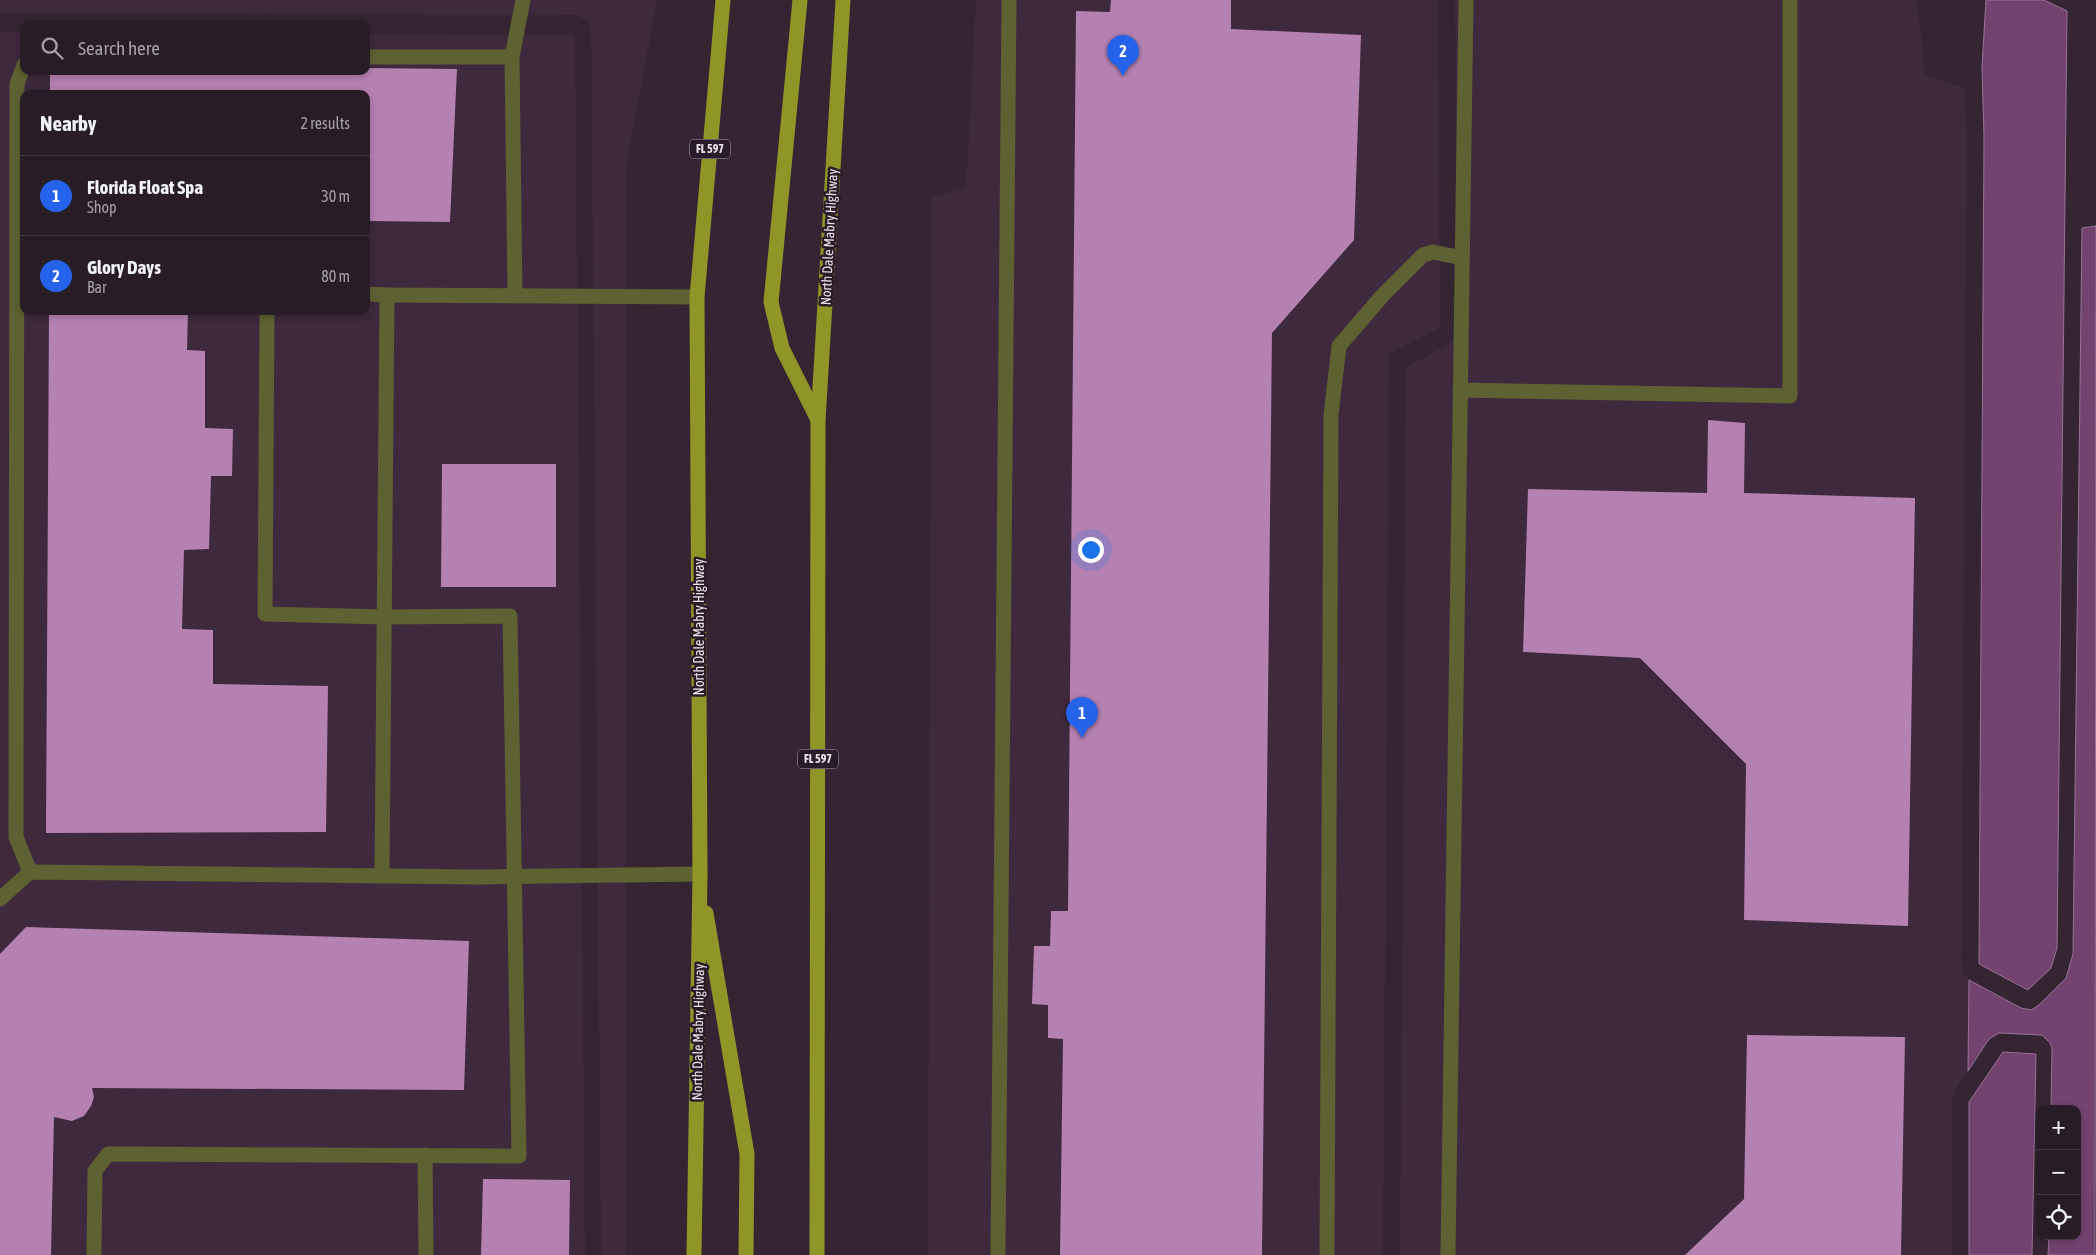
<!DOCTYPE html>
<meta charset="utf-8">
<style>
:root{--surface:#281c26;--page:#30252e;--text:#f1f3f6;--muted:#a5a1a7;--line:#443a43;--accent:#2563eb}
body{margin:0;font-family:"Asap Condensed",sans-serif;background:var(--page);color:var(--text)}
.controls{position:absolute;right:15px;bottom:15px;display:grid;overflow:hidden;border-radius:10px;box-shadow:0 2px 8px #0003}
.controls button{width:45px;height:45px;display:grid;place-items:center;padding:0;border:0;border-bottom:1px solid var(--line);background:var(--surface);color:var(--text);font:25px sans-serif}
.you{position:absolute;left:1090px;top:549px;width:18px;height:18px;margin:-12px;border:4px solid #fff;border-radius:50%;background:#1a73e8;box-shadow:0 0 0 8px #1a73e833}
.badge{display:grid;place-items:center;width:32px;height:32px;border-radius:50%;background:var(--accent);color:#fff;font-size:16px;font-weight:700}
.pin{position:absolute;translate:-50% -41px;filter:drop-shadow(0 1px 2px #0008)}
.pin::after{content:'';position:absolute;top:26px;width:18px;height:15px;background:inherit;clip-path:polygon(0 0,100% 0,50% 100%)}
.list{margin:0;padding:0;list-style:none}
h2{display:flex;justify-content:space-between;align-items:center;height:65px;margin:0;padding:0 20px;font-size:21px}
h2 small{font-size:16px;font-weight:400;color:var(--muted)}
.list li{display:grid;grid-template-columns:32px 1fr auto;gap:15px;align-items:center;box-sizing:border-box;height:80px;padding:0 20px;border-top:1px solid var(--line)}
.list b{display:block;font-size:19px;white-space:nowrap}
.list p{margin:0;font-size:16px;white-space:nowrap;color:var(--muted)}
.list em{font-size:16px;font-style:normal;color:var(--muted)}
.icon{flex:none;width:28px;height:28px;fill:none;stroke:currentColor;stroke-width:2;stroke-linecap:round;stroke-linejoin:round}
.map{position:relative;flex:none;width:2096px;height:1255px;overflow:hidden}
.search{position:absolute;background:var(--surface);box-shadow:0 2px 8px #0003;left:20px;top:20px;width:350px;height:55px;display:flex;align-items:center;gap:12px;box-sizing:border-box;padding:0 18px;border-radius:10px;color:var(--muted);font-size:19px}
.panel{position:absolute;background:var(--surface);box-shadow:0 2px 8px #0003;left:20px;top:90px;width:350px;height:225px;border-radius:10px}
.map>svg:first-child{display:block}
.built{fill:#3e293d;fill-rule:evenodd}
.water{fill:#734370;stroke:#977395}
.building{fill:#b581b1}
.lines{fill:none;stroke-linecap:round;stroke-linejoin:round}
.lane{stroke:#5e6132;stroke-width:15}
.primary{stroke:#909527;stroke-width:15}
.labels{text-anchor:middle;dominant-baseline:central;stroke-width:5;stroke-linejoin:round;paint-order:stroke}
.shield{fill:#2a1b29;stroke:#b2a6b1;stroke-width:1}
.shield-label{font-size:12px;font-weight:bold;fill:#ece2eb}
.street-label{font-size:14px;fill:#ece2eb;stroke:#2a1b29}
</style>
<div class="map">
<svg width="2096" height="1255" viewBox="0 0 2096 1255">
<rect width="100%" height="100%" fill="#352533"/>
<g class="built">
<polygon points="0,0 657,0 625,172 625,1255 601,1255 591,29 585,19 575,15 0,13"/>
<polygon points="976,0 1438,0 1440,328 1389,354 1383,1255 928,1255 931,198 966,188"/>
<polygon points="1455,0 1917,0 1925,75 1965,88 1967,137 1961,964 1964,975 1969,980 1968,1071 1955,1090 1952,1102 1952,1255 1400,1255 1406,367 1451,343 1457,328"/>
<path d="M0 32H24V71H366V34L575 35 585 1255H0ZM24 94H366V311H24Z"/>
</g>
<g class="water">
<polygon points="1986,0 2044,0 2067,11 2057,948 2051,968 2028,990 1979,964 1984,137 1982,67"/>
<polygon points="2096,226 2095,1255 2048,1255 2049,1236 2077,1236 2077,1109 2051,1109 2052,1048 2050,1043 2042,1035 1999,1033 1989,1039 1968,1071 1969,980 2021,1008 2031,1010 2039,1005 2066,978 2073,954 2082,228"/>
<polygon points="2003,1052 2036,1054 2032,1255 1969,1255 1969,1102"/>
</g>
<g class="building">
<polygon points="1111,0 1231,0 1231,29 1361,35 1354,240 1272,333 1262,1255 1060,1255 1063,1039 1048,1038 1048,1005 1032,1004 1034,946 1050,946 1051,911 1068,911 1076,11 1110,12"/>
<polygon points="366,68 457,69 450,222 366,221 366,94 50,94 50,71 366,71"/>
<polygon points="49,311 188,311 187,350 205,351 205,428 233,429 232,476 211,476 209,549 184,550 182,629 213,630 213,684 328,686 326,832 46,833"/>
<polygon points="1708,420 1745,423 1744,493 1915,498 1908,926 1744,920 1746,764 1640,658 1523,652 1528,489 1707,493"/>
<polygon points="442,464 556,464 556,587 441,587"/>
<polygon points="26,927 469,941 464,1090 92,1088 94,1097 91,1106 84,1116 72,1121 54,1117 51,1255 0,1255 0,954"/>
<polygon points="1747,1035 1905,1037 1901,1255 1685,1255 1744,1199"/>
<polygon points="483,1179 570,1180 569,1255 481,1255"/>
</g>
<g class="lines">
<g class="lane">
<polyline points="366,57 512,57"/>
<polyline points="24,65 17,84 16,837 30,872"/>
<polyline points="366,294 387,295 382,876"/>
<polyline points="387,295 697,297"/>
<polyline points="515,295 512,57 523,0"/>
<polyline points="1460,390 1790,396 1790,0"/>
<polyline points="0,899 30,872 479,877 700,874"/>
<polyline points="425,1155 426,1255"/>
<polyline points="94,1255 95,1171 108,1154 519,1156 510,616 385,617 265,614 267,311"/>
<polyline points="998,1255 1009,0"/>
<polyline points="1327,1255 1331,415 1339,346 1383,295 1423,255 1433,252 1462,258"/>
<polyline points="1448,1255 1466,0"/>
</g>
<g class="primary">
<polyline points="800,0 771,302 782,348 818,420"/>
<polyline points="706,913 747,1154 746,1255"/>
<polyline points="694,1255 700,874 697,297 723,0"/>
<polyline points="817,1255 818,421 843,0"/>
</g>
</g>
<g class="labels">
<g class="shield">
<rect x="690" y="139.5" width="40" height="19" rx="4"/>
<rect x="798" y="749.5" width="40" height="19" rx="4"/>
</g>
<g class="shield-label">
<text x="710" y="149">FL 597</text>
<text x="818" y="759">FL 597</text>
</g>
<g class="street-label">
<text transform="translate(829 237) rotate(-87)">North Dale Mabry Highway</text>
<text transform="translate(699 627) rotate(-90)">North Dale Mabry Highway</text>
<text transform="translate(698 1032) rotate(-89)">North Dale Mabry Highway</text>
</g>
</g>
</svg>
<div class="controls">
<button>+</button>
<button>−</button>
<button><svg class="icon" aria-label="locate" viewBox="0 0 24 24"><circle cx="12" cy="12" r="6"/><path d="M12 2v4M12 18v4M2 12h4M18 12h4"/></svg></button>
</div>
<div class="you"></div>
<div class="pin badge" style="left:1082px;top:738px">1</div>
<div class="pin badge" style="left:1123px;top:76px">2</div>
<div class="search"><svg class="icon" aria-label="search" viewBox="0 0 24 24"><circle cx="10" cy="10" r="6"/><path d="M15 15l6 6"/></svg>Search here</div>
<section class="panel">
<h2>Nearby<small>2 results</small></h2>
<ul class="list">
<li><span class="badge">1</span><div><b>Florida Float Spa</b><p>Shop</p></div><em>30 m</em></li>
<li><span class="badge">2</span><div><b>Glory Days</b><p>Bar</p></div><em>80 m</em></li>
</ul>
</section>
</div>
